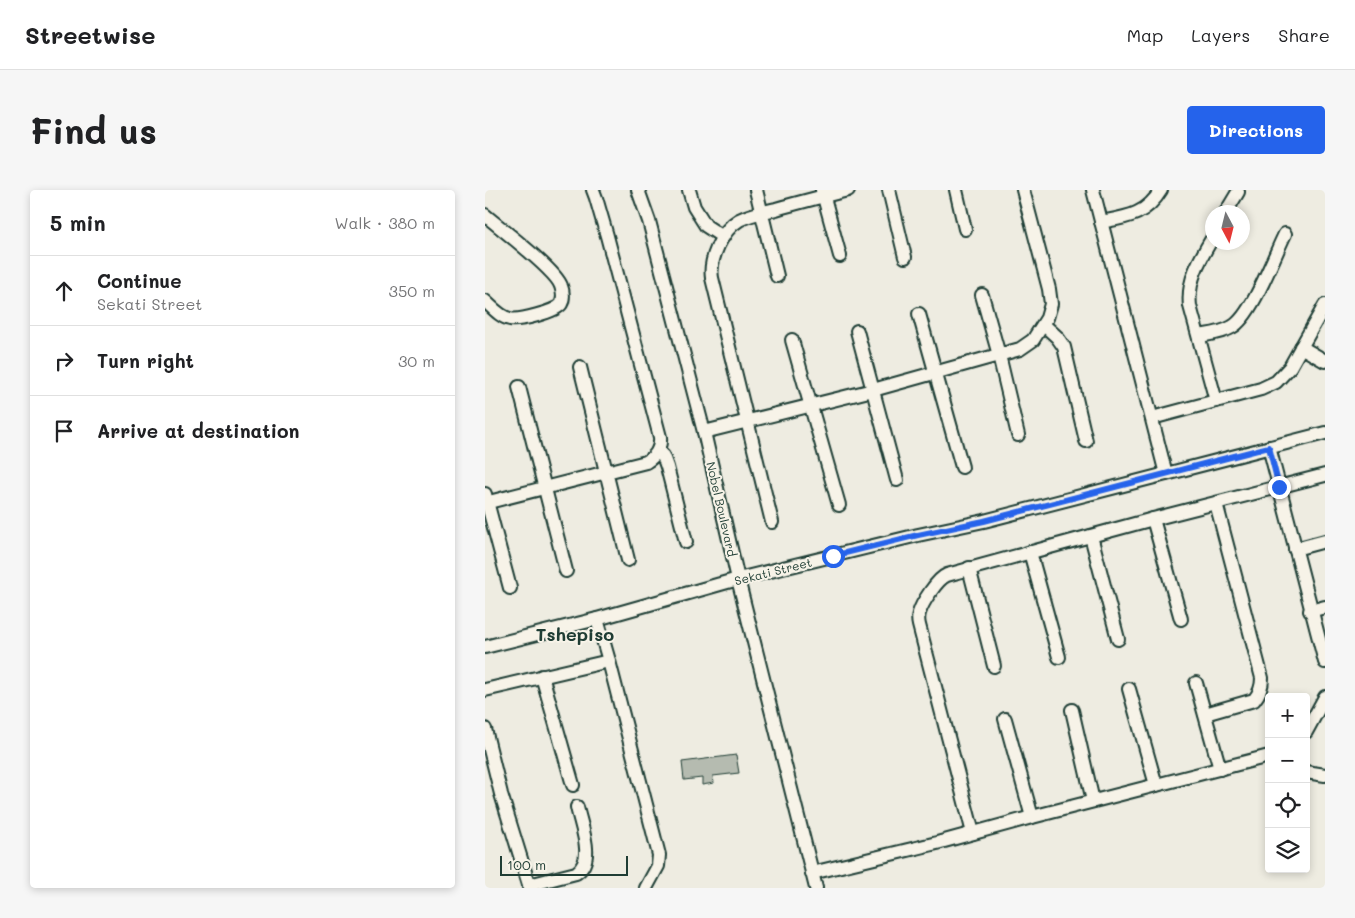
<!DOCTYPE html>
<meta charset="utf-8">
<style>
:root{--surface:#fff;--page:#f6f6f6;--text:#202124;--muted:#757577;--line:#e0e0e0;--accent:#2563eb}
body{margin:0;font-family:Mali,sans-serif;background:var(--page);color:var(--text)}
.controls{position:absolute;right:15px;bottom:15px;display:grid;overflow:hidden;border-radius:5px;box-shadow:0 2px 8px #0003}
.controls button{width:45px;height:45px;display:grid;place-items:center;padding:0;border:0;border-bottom:1px solid var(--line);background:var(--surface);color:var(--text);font:25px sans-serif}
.compass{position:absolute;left:720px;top:15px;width:45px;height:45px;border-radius:50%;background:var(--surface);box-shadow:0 2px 8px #0003;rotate:173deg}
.scale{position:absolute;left:15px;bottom:12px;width:128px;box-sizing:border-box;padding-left:5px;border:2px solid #1f3d34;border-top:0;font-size:14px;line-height:18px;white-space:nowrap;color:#1f3d34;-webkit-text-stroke:4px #f7f3e8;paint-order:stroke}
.stop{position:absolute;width:15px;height:15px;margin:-11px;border:4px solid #2563eb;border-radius:50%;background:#fff}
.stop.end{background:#2563eb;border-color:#fff;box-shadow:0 1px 5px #0008}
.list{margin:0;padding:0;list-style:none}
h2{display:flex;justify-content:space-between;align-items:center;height:65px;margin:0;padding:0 20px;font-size:21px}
h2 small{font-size:16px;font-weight:400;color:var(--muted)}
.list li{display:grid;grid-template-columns:32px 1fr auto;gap:15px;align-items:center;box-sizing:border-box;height:70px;padding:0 20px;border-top:1px solid var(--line)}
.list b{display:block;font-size:19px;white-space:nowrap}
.list p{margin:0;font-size:16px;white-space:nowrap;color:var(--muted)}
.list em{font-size:16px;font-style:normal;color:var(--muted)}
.icon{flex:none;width:28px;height:28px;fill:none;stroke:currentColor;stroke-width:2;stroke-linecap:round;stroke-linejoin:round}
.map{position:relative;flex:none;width:840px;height:698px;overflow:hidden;border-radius:5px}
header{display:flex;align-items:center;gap:30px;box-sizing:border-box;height:70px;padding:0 25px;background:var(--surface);border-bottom:1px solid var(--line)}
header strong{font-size:24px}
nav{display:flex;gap:28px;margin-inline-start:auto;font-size:18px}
.intro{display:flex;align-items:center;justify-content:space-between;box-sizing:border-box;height:120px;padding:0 30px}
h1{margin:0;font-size:35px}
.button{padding:12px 22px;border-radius:5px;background:var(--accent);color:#fff;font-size:18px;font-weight:700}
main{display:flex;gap:30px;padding:0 30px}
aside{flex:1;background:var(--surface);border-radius:5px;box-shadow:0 2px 8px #0003}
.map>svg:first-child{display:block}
.building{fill:#b5bbb0;stroke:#1f3d34}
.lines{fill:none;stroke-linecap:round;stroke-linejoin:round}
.minor-casing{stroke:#1f3d34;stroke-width:16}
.minor{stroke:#f7f3e8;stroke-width:12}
.route{stroke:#2563eb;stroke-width:6}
.labels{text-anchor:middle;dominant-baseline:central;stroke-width:4;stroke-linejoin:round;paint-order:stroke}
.street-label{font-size:12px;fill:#1f3d34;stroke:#f7f3e8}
.district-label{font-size:18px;font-weight:bold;fill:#1f3d34;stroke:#f7f3e8}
</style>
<header>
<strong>Streetwise</strong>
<nav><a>Map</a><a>Layers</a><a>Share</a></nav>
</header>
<div class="intro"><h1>Find us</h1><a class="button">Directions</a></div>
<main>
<aside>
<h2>5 min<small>Walk · 380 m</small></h2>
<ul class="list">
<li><svg class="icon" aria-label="ahead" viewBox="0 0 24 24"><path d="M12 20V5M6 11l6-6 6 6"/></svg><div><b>Continue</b><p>Sekati Street</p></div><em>350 m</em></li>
<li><svg class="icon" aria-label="right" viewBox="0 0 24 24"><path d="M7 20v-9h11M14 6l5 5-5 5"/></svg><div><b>Turn right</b></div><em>30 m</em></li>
<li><svg class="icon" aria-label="arrive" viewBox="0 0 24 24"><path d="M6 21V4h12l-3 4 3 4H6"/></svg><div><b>Arrive at destination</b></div></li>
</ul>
</aside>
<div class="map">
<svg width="840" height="698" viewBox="0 0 840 698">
<rect width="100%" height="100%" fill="#eeece1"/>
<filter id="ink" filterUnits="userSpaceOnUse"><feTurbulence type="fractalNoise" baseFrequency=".02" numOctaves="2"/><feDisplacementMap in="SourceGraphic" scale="10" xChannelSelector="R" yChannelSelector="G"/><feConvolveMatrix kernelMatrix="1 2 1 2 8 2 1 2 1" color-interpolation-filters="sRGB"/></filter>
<g filter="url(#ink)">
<polygon class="building" points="251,565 254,583 228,586 229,593 217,595 217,588 199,590 197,572"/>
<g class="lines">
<defs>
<g id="minor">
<polyline points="153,0 164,31 219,242 253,389 331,698"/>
<polyline points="204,0 209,17 221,36 238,47"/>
<polyline points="271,0 292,86"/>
<polyline points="337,0 355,66"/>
<polyline points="404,0 420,67"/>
<polyline points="471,0 480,39"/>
<polyline points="608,0 681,284"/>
<polyline points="741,22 753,2"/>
<path d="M0 25C15 38 71 80 76 96 78 101 79 109 76 114 71 122 33 131 25 129 15 127 7 117 0 111"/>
<path d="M616 32C643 27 661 25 676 0"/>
<path d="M728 47C715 69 702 90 705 116L731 211"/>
<polyline points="497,105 514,165 533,245"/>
<polyline points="434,124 477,277"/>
<polyline points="559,135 572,147 579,157 601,251"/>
<polyline points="372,141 412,290"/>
<path d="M714 146C725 144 737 143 747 137 767 126 789 66 800 44"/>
<polyline points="307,150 354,315"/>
<polyline points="816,157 840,171"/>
<polyline points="95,177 143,370"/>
<polyline points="34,197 81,381"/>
<polyline points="667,228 776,199 791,192 805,177 840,115"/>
<polyline points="219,242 388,200 535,159 548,150 562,128 566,114 564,99 538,0"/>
<polyline points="784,257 840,472"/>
<polyline points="173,261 178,266 182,277 201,352"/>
<polyline points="0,304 25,398"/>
<path d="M0 313 161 272C171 266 176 259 175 247L122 46 111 8 108 0"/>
<polyline points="668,329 696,429"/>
<path d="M287 332 227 88C224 69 237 40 254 30 265 24 279 22 291 19 315 12 339 6 363 0"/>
<polyline points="606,346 633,449"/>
<polyline points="810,359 840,351"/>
<polyline points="545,362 574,467"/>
<polyline points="484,378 509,476"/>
<polyline points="825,421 840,417"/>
<polyline points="112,429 124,471 174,665 173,676 161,698"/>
<polyline points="0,457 112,429 253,389 433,345 499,331 840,243"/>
<polyline points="57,486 88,595"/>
<polyline points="711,493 735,579"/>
<polyline points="644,499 671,595"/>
<polyline points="0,500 124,471"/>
<polyline points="587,520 608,611"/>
<path d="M720 524 769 510C775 503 777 497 777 488L731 313"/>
<polyline points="520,529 547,627"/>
<polyline points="0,539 16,604 45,698"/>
<polyline points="821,542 840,507"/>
<polyline points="821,582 840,585"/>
<path d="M488 643 434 435C433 431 433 427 434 423 437 413 452 389 462 385L668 329 840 285"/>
<polyline points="327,683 452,653 547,627 784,566"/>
<path d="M44 695 91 683C111 670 96 637 92 617"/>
</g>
</defs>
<use href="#minor" class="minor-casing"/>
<use href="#minor" class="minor"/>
</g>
</g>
<g class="lines" filter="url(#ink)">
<polyline class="route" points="348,366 433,345 499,331 784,257 794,297"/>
</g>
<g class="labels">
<g class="street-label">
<text transform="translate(237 319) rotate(77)">Nobel Boulevard</text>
<text transform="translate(288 381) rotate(-14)">Sekati Street</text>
</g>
<g class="district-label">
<text x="90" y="444">Tshepiso</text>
</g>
</g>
</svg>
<div class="controls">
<button>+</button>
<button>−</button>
<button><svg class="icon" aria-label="locate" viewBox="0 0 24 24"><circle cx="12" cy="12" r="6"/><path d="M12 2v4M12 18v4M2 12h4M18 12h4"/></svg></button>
<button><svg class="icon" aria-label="layers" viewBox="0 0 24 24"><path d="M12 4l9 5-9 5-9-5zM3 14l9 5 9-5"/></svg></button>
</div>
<svg class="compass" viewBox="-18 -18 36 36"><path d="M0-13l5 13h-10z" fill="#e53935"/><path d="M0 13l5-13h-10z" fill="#757577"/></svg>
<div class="scale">100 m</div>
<div class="stop" style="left:348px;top:366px"></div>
<div class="stop end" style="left:794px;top:297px"></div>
</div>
</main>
